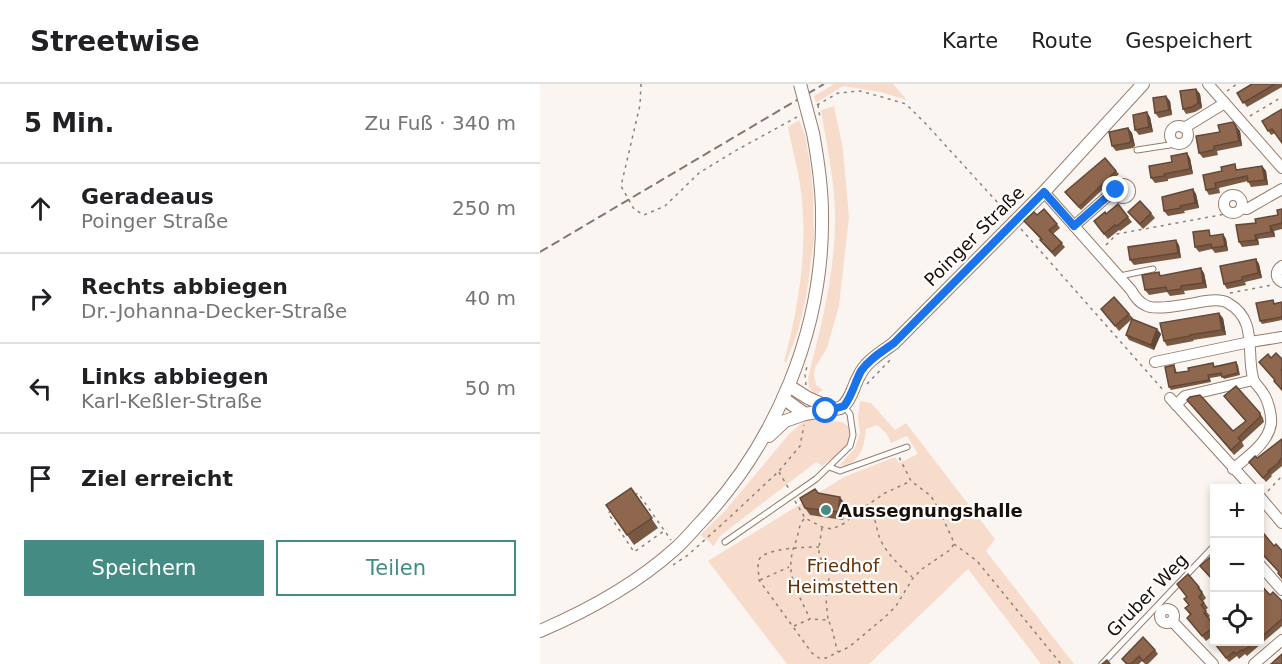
<!DOCTYPE html>
<html lang="de">
<meta charset="utf-8">
<style>
:root{--surface:#fff;--page:#f6f6f6;--text:#202124;--muted:#757577;--line:#e0e0e0;--accent:#448b84}
body{margin:0;font-family:"DejaVu Sans",sans-serif;background:var(--page);color:var(--text)}
.controls{position:absolute;right:18px;bottom:18px;display:grid;overflow:hidden;border-radius:0px;box-shadow:0 3px 9px #0003}
.controls button{width:54px;height:54px;display:grid;place-items:center;padding:0;border:0;border-bottom:2px solid var(--line);background:var(--surface);color:var(--text);font:30px sans-serif}
.stop{position:absolute;width:18px;height:18px;margin:-14px;border:4px solid #1a73e8;border-radius:50%;background:#fff}
.stop.end{background:#1a73e8;border-color:#fff;box-shadow:0 2px 6px #0008}
.list{margin:0;padding:0;list-style:none}
h2{display:flex;justify-content:space-between;align-items:center;height:78px;margin:0;padding:0 24px;font-size:26px}
h2 small{font-size:20px;font-weight:400;color:var(--muted)}
.list li{display:grid;grid-template-columns:39px 1fr auto;gap:18px;align-items:center;box-sizing:border-box;height:90px;padding:0 24px;border-top:2px solid var(--line)}
.list b{display:block;font-size:22px;white-space:nowrap}
.list p{margin:0;font-size:20px;white-space:nowrap;color:var(--muted)}
.list em{font-size:20px;font-style:normal;color:var(--muted)}
.actions{display:flex;gap:12px;padding:18px 24px}
.actions a{flex:1;padding:14px 0;border:2px solid var(--accent);border-radius:0px;text-align:center;font-size:21px;color:var(--accent)}
.actions .main{background:var(--accent);color:#fff}
.icon{flex:none;width:33px;height:33px;fill:none;stroke:currentColor;stroke-width:2;stroke-linecap:round;stroke-linejoin:round}
.map{position:relative;flex:none;width:742px;height:580px;overflow:hidden}
header{display:flex;align-items:center;gap:36px;box-sizing:border-box;height:84px;padding:0 30px;background:var(--surface);border-bottom:2px solid var(--line)}
header strong{font-size:28px}
nav{display:flex;gap:33px;margin-inline-start:auto;font-size:21px}
main{display:flex}
aside{flex:1;background:var(--surface)}
.map>svg:first-child{display:block}
.green{fill:#f7dccb}
.lines{fill:none;stroke-linecap:round;stroke-linejoin:round}
.service-casing{stroke:#977d6d;stroke-width:7}
.minor-casing{stroke:#977d6d;stroke-width:12}
.tertiary-casing{stroke:#977d6d;stroke-width:14}
.path{stroke:#89817c;stroke-width:1.5;stroke-dasharray:3 4.5;stroke-linecap:butt}
.service{stroke:#fff;stroke-width:5}
.minor{stroke:#fff;stroke-width:10}
.tertiary{stroke:#fff;stroke-width:12}
.rail{stroke:#807873;stroke-width:2;stroke-dasharray:9 4.5;stroke-linecap:butt}
.tertiary-bridge-casing{stroke:#977d6d;stroke-width:14;stroke-linecap:butt}
.tertiary-bridge{stroke:#fff;stroke-width:12}
.wall{fill:#7a5943}
.shaded-wall{fill:#634837}
.building{fill:#8e674e;stroke:#634837;stroke-width:1.5}
.route{stroke:#1a73e8;stroke-width:8}
.poi-dot{fill:#448b84;stroke:#fff;stroke-width:2}
.labels{text-anchor:middle;dominant-baseline:central;stroke-width:4.5;stroke-linejoin:round;paint-order:stroke}
.street-label{font-size:18px;fill:#190f09;stroke:#fff}
.poi-label{font-size:18px;font-weight:bold;fill:#190f09;stroke:#fff;text-anchor:start}
.park-label{font-size:18px;fill:#653004;stroke:#fff}
</style>
<header>
<strong>Streetwise</strong>
<nav><a>Karte</a><a>Route</a><a>Gespeichert</a></nav>
</header>
<main>
<aside>
<h2>5 Min.<small>Zu Fuß · 340 m</small></h2>
<ul class="list">
<li><svg class="icon" aria-label="ahead" viewBox="0 0 24 24"><path d="M12 20V5M6 11l6-6 6 6"/></svg><div><b>Geradeaus</b><p>Poinger Straße</p></div><em>250 m</em></li>
<li><svg class="icon" aria-label="right" viewBox="0 0 24 24"><path d="M7 20v-9h11M14 6l5 5-5 5"/></svg><div><b>Rechts abbiegen</b><p>Dr.-Johanna-Decker-Straße</p></div><em>40 m</em></li>
<li><svg class="icon" aria-label="left" viewBox="0 0 24 24"><path d="M17 20v-9H6M10 6l-5 5 5 5"/></svg><div><b>Links abbiegen</b><p>Karl-Keßler-Straße</p></div><em>50 m</em></li>
<li><svg class="icon" aria-label="arrive" viewBox="0 0 24 24"><path d="M6 21V4h12l-3 4 3 4H6"/></svg><div><b>Ziel erreicht</b></div></li>
</ul>
<div class="actions"><a class="main">Speichern</a><a>Teilen</a></div>
</aside>
<div class="map">
<svg width="742" height="580" viewBox="0 0 742 580">
<rect width="100%" height="100%" fill="#fbf5f1"/>
<g class="green">
<polygon points="294,0 353,0 367,16 340,8 303,2 276,19 274,12"/>
<path d="M294 22 303 65 309 133 299 222 287 264 275 284 274 292 276 301 283 306 275 311 269 303 268 294C281 243 294 193 295 140 296 102 287 64 281 26Z"/>
<path d="M259 36 265 51 270 79 273 108 274 155 266 214 258 247 246 279 244 277C259 222 268 163 261 107 258 85 252 64 248 43Z"/>
<path d="M320 317 331 319 355 346 366 339 455 455 446 467 534 580H501L428 485 329 580H247L168 477 304 393 355 373 359 379 378 370 367 352 351 359 347 350 337 341 326 345C325 358 322 374 309 380 306 382 302 381 299 382L315 364 320 349 318 334Z"/>
<polygon points="268,334 302,338 311,344 309,357 307,362 282,382 276,378 180,452 173,463 170,458 160,451 184,428 249,350"/>
</g>
<g class="lines">
<defs>
<g id="service">
<polyline points="597,66 636,60"/>
<polyline points="580,192 613,185"/>
<polyline points="289,383 300,387 367,363"/>
<polyline points="185,458 276,395 310,362 313,351 310,330 304,322"/>
<polyline points="562,580 674,462"/>
</g>
<g id="minor">
<polyline points="668,0 742,84"/>
<circle cx="639" cy="51" r="9"/>
<polyline points="644,44 685,19"/>
<circle cx="583" cy="107" r="7"/>
<path d="M504 108 591 206C595 213 599 219 607 222 617 227 653 219 666 217 673 216 682 215 688 219 718 236 706 267 713 294 714 300 720 303 723 309 728 316 732 331 731 340 728 359 707 373 693 385"/>
<circle cx="693" cy="120" r="9"/>
<polyline points="701,124 707,125 742,105"/>
<polyline points="534,142 569,111 576,108"/>
<path d="M742 182C735 187 735 194 742 198"/>
<polyline points="615,278 710,258 742,253"/>
<polyline points="630,314 712,404"/>
<polyline points="636,321 645,312 713,296"/>
<polyline points="720,413 742,439"/>
<polyline points="720,481 742,506"/>
<circle cx="627" cy="532" r="7"/>
<polyline points="632,537 673,580"/>
<polyline points="714,580 742,556"/>
</g>
<g id="tertiary">
<polyline points="249,302 268,314 293,325"/>
<polyline points="243,314 265,330"/>
<path d="M229 352 245 337 265 330 300 324C311 318 313 302 319 292 326 277 341 269 354 259L504 108 603 0"/>
<path d="M0 547C49 526 95 501 135 465 143 458 150 450 157 442 236 360 284 245 282 130 282 103 278 76 273 49"/>
</g>
</defs>
<use href="#service" class="service-casing"/>
<use href="#minor" class="minor-casing"/>
<use href="#tertiary" class="tertiary-casing"/>
<g class="path">
<polyline points="101,0 100,21 81,102 94,125 104,131 125,122 159,89 195,67 257,33"/>
<polyline points="687,7 697,0"/>
<polyline points="277,21 298,9 320,7 342,13 366,20 386,40 468,130"/>
<polyline points="278,21 280,34"/>
<polyline points="710,32 742,13"/>
<polyline points="481,145 625,308"/>
<polyline points="566,161 577,150 691,129"/>
<polyline points="690,209 732,201"/>
<polyline points="327,300 351,275"/>
<polyline points="266,301 265,290 268,279"/>
<polyline points="239,388 249,405"/>
<polyline points="728,407 742,392"/>
<polyline points="95,411 98,409 131,456"/>
<polyline points="255,417 265,434 282,443 292,445 305,439 314,430 345,409 371,397"/>
<path d="M330 422C335 432 336 444 340 455 347 470 360 482 372 493"/>
<polyline points="71,427 68,429 94,468 124,447"/>
<path d="M264 435C258 442 259 449 256 457 243 489 257 506 270 535"/>
<polyline points="282,444 279,463 279,470 289,494 286,515 288,536"/>
<polyline points="414,460 437,477 521,580"/>
<path d="M279 463C267 463 223 464 219 476 217 482 219 490 219 496L272 569 279 574H286L309 563 345 533 356 522 373 494 382 485 410 466 414 460 412 454 399 426 391 412 371 397 359 373"/>
<polyline points="133,481 148,471 190,433 239,387 260,362 264,341"/>
<polyline points="220,496 249,483"/>
<path d="M254 542 270 535 288 536C294 546 294 558 298 568"/>
</g>
<use href="#service" class="service"/>
<use href="#minor" class="minor"/>
<use href="#tertiary" class="tertiary"/>
<polyline class="rail" points="0,168 284,0"/>
<defs>
<polyline id="tertiary-bridge" points="260,0 273,49"/>
</defs>
<use href="#tertiary-bridge" class="tertiary-bridge-casing"/>
<use href="#tertiary-bridge" class="tertiary-bridge"/>
</g>
<g class="wall">
<polygon points="712,0 742,0 742,3 707,23 697,9"/>
<polygon points="656,5 660,10 662,24 655,28 646,30 643,25"/>
<polygon points="630,17 632,31 619,34 615,29"/>
<polygon points="742,25 735,49 731,51 722,37"/>
<polygon points="610,33 613,48 599,51 595,46"/>
<polygon points="696,42 700,47 702,62 677,67 678,71 663,74 659,69 680,48"/>
<polygon points="588,44 592,49 595,62 593,64 576,67 572,62"/>
<polygon points="650,74 653,90 628,95 628,97 615,99 611,94 632,78"/>
<polygon points="722,82 726,87 728,101 711,103 708,97 679,104 680,109 669,111 666,106 663,91"/>
<polygon points="576,87 579,90 541,126 527,111"/>
<polygon points="653,105 656,110 659,124 644,127 645,129 628,132 624,127"/>
<polygon points="742,125 742,145 734,147 735,153 718,155 719,161 702,163 699,158 716,139 738,131"/>
<polygon points="588,128 611,129 615,134 603,145"/>
<polygon points="566,130 588,133 592,138 580,147 579,146 568,155 557,142"/>
<polygon points="497,131 517,140 520,144 513,150 525,163 515,173 504,161 500,156 501,156 484,137"/>
<polygon points="683,150 686,155 688,167 675,169 672,165 659,168 655,163 672,151 672,152"/>
<polygon points="639,161 641,174 594,181 590,176"/>
<polygon points="716,175 719,180 722,194 705,198 706,201 687,205 684,200"/>
<polygon points="664,189 667,204 644,207 645,210 630,212 627,208 609,211 605,206 621,192"/>
<polygon points="742,218 742,236 722,240 720,237 735,219"/>
<polygon points="561,225 589,230 593,234 592,235 617,245 621,250 614,266 589,256 586,251 592,235 579,247"/>
<polygon points="683,234 686,251 653,256 654,257 627,262 624,257"/>
<polygon points="696,278 698,281 700,291 684,295 682,292 670,294 671,298 631,306 629,303 635,283 637,289"/>
<polygon points="684,312 720,329 723,334 724,338 702,358 704,362 694,371 647,316 693,347 706,337"/>
<polygon points="742,355 742,382 731,391 732,392 726,398 709,378 717,374"/>
<polygon points="91,404 118,444 94,461 66,421"/>
<polygon points="278,409 305,420 303,436 270,431 265,424"/>
<polygon points="720,445 734,462 742,467 742,495 738,489 739,488 722,471 721,472 720,471"/>
<polygon points="637,500 659,503 663,508 662,508 666,514 663,517 668,524 665,526 670,532 668,534 675,542 675,550 666,557 647,534 650,531 645,524 649,521 644,515 647,513"/>
<polygon points="720,500 730,511 742,517 742,542 707,572 705,570 699,575 697,572 689,578 678,564 678,558 720,558"/>
<polygon points="615,566 618,570 608,580 605,580 602,577 599,580 586,580 582,575"/>
</g>
<g class="shaded-wall">
<polygon points="656,5 660,10 662,24 658,19"/>
<polygon points="626,12 630,17 632,31 629,26"/>
<polygon points="607,28 610,33 613,48 609,43"/>
<polygon points="696,42 700,47 702,62 699,57"/>
<polygon points="588,44 592,49 595,62 591,57"/>
<polygon points="647,69 650,74 653,90 650,85"/>
<polygon points="722,82 726,87 728,101 725,96"/>
<polygon points="653,105 656,110 659,124 655,119"/>
<polygon points="730,142 734,147 735,153 731,148"/>
<polygon points="683,150 686,155 688,167 685,162"/>
<polygon points="715,151 718,155 719,161 716,156"/>
<polygon points="636,156 639,161 641,174 638,169"/>
<polygon points="716,175 719,180 722,194 718,189"/>
<polygon points="661,184 664,189 667,204 663,199"/>
<polygon points="679,229 683,234 686,251 682,246"/>
<polygon points="617,245 621,250 614,266 611,261"/>
<polygon points="300,413 305,420 303,436 298,428"/>
</g>
<g class="building">
<polygon points="712,0 735,0 703,19 697,9"/>
<polygon points="656,5 658,19 652,23 643,25 640,7"/>
<polygon points="626,12 629,26 615,29 613,14"/>
<polygon points="742,25 742,59 732,45 728,47 722,37"/>
<polygon points="607,28 609,43 595,46 593,31"/>
<polygon points="693,38 696,42 699,57 674,62 674,66 659,69 656,52 680,48 678,41"/>
<polygon points="588,44 591,57 589,59 572,62 569,48"/>
<polygon points="647,69 650,85 624,90 625,92 611,94 609,82 632,78 631,72"/>
<polygon points="565,74 576,87 539,123 525,108"/>
<polygon points="695,80 696,86 722,82 725,96 708,98 707,92 675,99 676,104 666,106 663,91 682,87 681,83"/>
<polygon points="653,105 655,119 640,122 641,124 624,127 622,113"/>
<polygon points="600,117 611,129 600,140 588,128"/>
<polygon points="578,120 588,133 577,142 575,141 564,150 554,137 565,128 566,130"/>
<polygon points="504,125 517,140 509,146 522,159 512,168 500,156 502,155 484,137 494,128 497,131"/>
<polygon points="742,125 742,139 730,142 731,148 715,151 716,156 699,158 696,141 716,139 715,135 738,131 737,126"/>
<polygon points="669,146 670,152 683,150 685,162 672,164 671,160 655,163 653,148"/>
<polygon points="636,156 638,169 590,176 588,163"/>
<polygon points="716,175 718,189 702,193 702,196 684,200 680,182"/>
<polygon points="661,184 663,199 641,202 641,205 627,207 626,203 605,206 602,191 619,188 620,192"/>
<polygon points="574,213 589,230 575,242 561,225"/>
<polygon points="733,216 734,220 742,218 742,233 720,237 716,219"/>
<polygon points="679,229 682,246 650,251 650,252 624,257 620,239"/>
<polygon points="592,235 617,245 611,261 586,251"/>
<polygon points="736,269 742,275 742,285 741,286 742,287 742,306 734,297 735,296 719,278 728,270 731,274"/>
<polygon points="696,278 698,289 682,293 681,289 668,291 669,296 629,303 625,283 634,281 635,289 649,287 648,284 673,279 674,283"/>
<polygon points="696,302 720,329 720,333 698,354 701,357 691,366 647,316 650,313 660,311 693,347 706,337 684,312"/>
<polygon points="742,355 742,374 739,377 740,378 728,387 729,388 723,394 709,378 715,372 717,374"/>
<polygon points="91,404 112,434 87,451 66,421"/>
<polygon points="275,405 278,409 300,413 298,428 265,424 260,414"/>
<polygon points="720,445 734,462 736,460 742,467 742,494 738,489 739,488 720,467"/>
<polygon points="675,469 675,493 672,495 660,482"/>
<polygon points="648,490 659,503 658,504 662,509 659,513 664,519 661,521 666,527 664,529 675,542 662,552 647,534 651,530 645,524 649,521 644,515 647,513 637,500"/>
<polygon points="720,500 730,511 733,508 742,517 742,535 720,554"/>
<polygon points="603,553 615,566 603,577 599,572 591,580 587,580 582,575"/>
<polygon points="678,558 715,558 703,567 702,566 696,570 694,568 686,574 675,560"/>
<polygon points="742,570 742,580 731,580"/>
<polygon points="567,576 570,580 562,580"/>
</g>
<g class="lines">
<path class="route" d="M286 327 304 322C312 312 315 298 321 287 329 275 343 267 354 259L504 108 534 142 569 111 576 108V106"/>
</g>
<circle class="poi-dot" cx="286" cy="426" r="6"/>
<g class="labels">
<g class="street-label">
<text transform="translate(434 152) rotate(-45)">Poinger Straße</text>
<text transform="translate(607 511) rotate(-46)">Gruber Weg</text>
</g>
<g class="poi-label">
<text x="298" y="426">Aussegnungshalle</text>
</g>
<g class="park-label">
<text x="303" y="481">Friedhof<tspan x="303" dy="21">Heimstetten</tspan></text>
</g>
</g>
</svg>
<div class="controls">
<button>+</button>
<button>−</button>
<button><svg class="icon" aria-label="locate" viewBox="0 0 24 24"><circle cx="12" cy="12" r="6"/><path d="M12 2v4M12 18v4M2 12h4M18 12h4"/></svg></button>
</div>
<div class="stop" style="left:286px;top:327px"></div>
<div class="stop end" style="left:576px;top:106px"></div>
</div>
</main>
